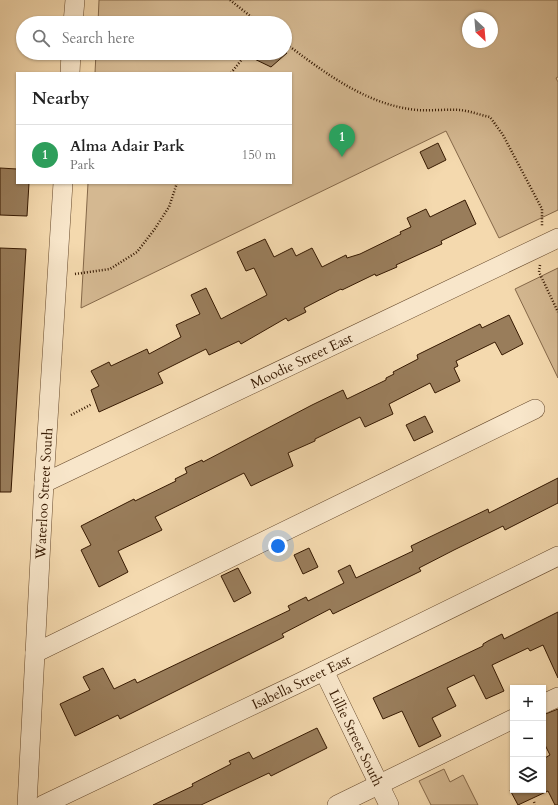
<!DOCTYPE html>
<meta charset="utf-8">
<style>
:root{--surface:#fff;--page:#f6f6f6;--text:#222;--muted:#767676;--line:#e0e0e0;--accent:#0b8043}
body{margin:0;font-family:Cardo,serif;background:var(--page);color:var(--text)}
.controls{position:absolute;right:12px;bottom:12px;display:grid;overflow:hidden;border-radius:0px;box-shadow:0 1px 3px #0004}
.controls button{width:36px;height:36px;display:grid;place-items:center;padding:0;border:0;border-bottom:1px solid var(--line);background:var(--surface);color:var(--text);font:20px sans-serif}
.compass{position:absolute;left:462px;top:12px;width:36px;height:36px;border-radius:50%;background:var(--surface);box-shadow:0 1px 3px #0004;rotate:154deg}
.you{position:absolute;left:278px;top:546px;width:14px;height:14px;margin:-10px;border:3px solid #fff;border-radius:50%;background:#1a73e8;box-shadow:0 0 0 6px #1a73e833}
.badge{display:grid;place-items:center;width:26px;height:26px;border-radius:50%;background:var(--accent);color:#fff;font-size:13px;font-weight:700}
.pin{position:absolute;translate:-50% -33px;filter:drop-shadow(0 1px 2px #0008)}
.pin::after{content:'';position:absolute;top:21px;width:14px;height:12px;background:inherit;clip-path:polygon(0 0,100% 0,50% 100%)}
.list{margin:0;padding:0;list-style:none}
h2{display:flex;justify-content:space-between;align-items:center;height:52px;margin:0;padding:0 16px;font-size:17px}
h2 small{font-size:13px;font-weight:400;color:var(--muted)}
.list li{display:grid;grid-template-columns:26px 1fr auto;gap:12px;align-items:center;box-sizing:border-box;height:60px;padding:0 16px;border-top:1px solid var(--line)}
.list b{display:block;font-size:15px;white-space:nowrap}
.list p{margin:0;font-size:13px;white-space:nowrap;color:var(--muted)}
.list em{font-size:13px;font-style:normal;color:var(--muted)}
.icon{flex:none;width:22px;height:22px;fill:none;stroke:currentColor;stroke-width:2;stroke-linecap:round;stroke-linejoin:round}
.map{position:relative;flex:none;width:558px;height:805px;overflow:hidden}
.search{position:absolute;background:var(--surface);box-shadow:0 1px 3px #0004;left:16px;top:16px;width:276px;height:44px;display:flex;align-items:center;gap:10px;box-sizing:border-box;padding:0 14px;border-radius:22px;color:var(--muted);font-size:15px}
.panel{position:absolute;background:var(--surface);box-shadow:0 1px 3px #0004;left:16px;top:72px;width:276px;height:112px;border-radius:0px}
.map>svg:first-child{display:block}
.green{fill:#d4b891;stroke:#856849;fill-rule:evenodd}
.building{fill:#997d5b;stroke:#361901}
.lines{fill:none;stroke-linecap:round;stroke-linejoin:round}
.minor-casing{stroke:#66492c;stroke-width:20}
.path{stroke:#361901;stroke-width:2.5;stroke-dasharray:1 2;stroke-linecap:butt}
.minor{stroke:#f8e6ca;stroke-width:19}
.labels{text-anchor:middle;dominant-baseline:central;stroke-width:4;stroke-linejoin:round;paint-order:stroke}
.street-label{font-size:14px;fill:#361901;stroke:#f8e6ca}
</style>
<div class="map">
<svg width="558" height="805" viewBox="0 0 558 805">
<rect width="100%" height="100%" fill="#f4d9ae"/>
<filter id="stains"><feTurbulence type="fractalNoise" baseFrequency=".005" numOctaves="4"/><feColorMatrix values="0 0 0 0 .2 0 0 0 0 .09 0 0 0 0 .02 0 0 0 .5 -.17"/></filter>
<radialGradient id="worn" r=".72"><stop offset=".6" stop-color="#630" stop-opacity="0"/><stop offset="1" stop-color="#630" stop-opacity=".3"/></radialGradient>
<g class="green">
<path d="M99 0H558V77L556 78 558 82V210L499 238 446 131 81 308 88 183H291V73H95L96 53H285V23H98ZM468 18H492V42H468Z"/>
<polygon points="558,268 558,378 515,289"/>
<polygon points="444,769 450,782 463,775 478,805 431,805 419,781"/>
</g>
<g class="building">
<polygon points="242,53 287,53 271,67"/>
<polygon points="438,143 446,160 428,169 420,152"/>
<polygon points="0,168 17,169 17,183 29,183 27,216 0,215"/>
<polygon points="465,200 476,224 441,241 442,244 396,265 397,267 376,276 375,274 342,290 341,289 304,308 306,312 288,321 286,318 241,344 239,341 209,355 206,349 158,373 163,383 99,412 91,390 99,386 91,371 109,362 111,366 147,349 149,354 181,337 176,325 200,314 191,295 206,288 221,319 267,295 254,268 246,271 237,252 265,239 274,257 292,248 296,256 312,248 322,267 346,255 347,258 360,254 401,234 400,232 411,227 407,218 426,209 430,217"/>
<polygon points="0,248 26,249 11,492 0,492"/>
<polygon points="509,315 523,344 502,355 495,342 456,361 458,366 454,368 460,381 435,393 430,383 389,404 393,414 365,427 360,417 315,439 315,441 288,453 293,466 251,486 244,473 155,517 162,530 118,551 128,572 99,587 81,550 91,545 81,526 134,499 135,501 176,481 175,479 187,473 185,468 202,460 203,462 312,405 343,390 347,399 386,380 386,378 394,374 393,372 418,359 417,355 480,324 482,328"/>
<polygon points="425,416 433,432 414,441 406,425"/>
<polygon points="558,478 558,503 505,530 503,526 454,550 419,568 421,571 333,614 330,609 282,634 284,637 120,719 118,715 75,736 60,704 90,690 83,677 103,668 114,689 135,679 137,683 290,610 288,606 306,597 308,601 344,583 338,571 350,565 356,578 413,551 411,546 488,509 489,513"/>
<polygon points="309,548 318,567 303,574 294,555"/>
<polygon points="238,568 251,593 234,602 221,576"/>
<polygon points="558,612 558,678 543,645 530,651 528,648 492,665 504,691 486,699 474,675 447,688 456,706 432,718 441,736 419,747 402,711 383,719 373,698 483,646 483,644 488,641 502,634 504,639"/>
<polygon points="558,709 558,805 555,805 548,791 518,805 510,790 543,790 543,759 550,755 543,741 543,715"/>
<polygon points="317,728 327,748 271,776 269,773 201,805 153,805 193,786 192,784 231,764 229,761 249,752 253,759"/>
</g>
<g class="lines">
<defs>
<g id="minor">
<polyline points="73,23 75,0"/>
<polyline points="70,73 71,53"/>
<path id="s1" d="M44 483 558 238"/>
<polyline points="35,653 535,409"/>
<path id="s2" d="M324 671 389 805"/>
<polyline points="543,704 558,697"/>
<path id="s3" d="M27 805 44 483 63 183"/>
<path id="s4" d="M43 805 299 683 558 556"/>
<polyline points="337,805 513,719"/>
</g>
</defs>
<use href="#minor" class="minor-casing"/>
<g class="path">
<polyline points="230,0 259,23"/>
<path d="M285 43C324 72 366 105 417 110 431 111 446 109 460 110 470 111 480 115 490 117L503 135 542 209V227"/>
<polyline points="231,73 247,53"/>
<polyline points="540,265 539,272 558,312"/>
<polyline points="75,274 110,269 137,252 154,230 169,207 177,183"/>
<polyline points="71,415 92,404"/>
<polyline points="534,802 535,805"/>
</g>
<use href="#minor" class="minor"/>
</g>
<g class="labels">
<g class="street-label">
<text stroke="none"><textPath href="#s1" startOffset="285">Moodie Street East</textPath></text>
<text stroke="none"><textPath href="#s3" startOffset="312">Waterloo Street South</textPath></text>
<text stroke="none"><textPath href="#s4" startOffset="286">Isabella Street East</textPath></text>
<text stroke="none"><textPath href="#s2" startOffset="74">Lillie Street South</textPath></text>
</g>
</g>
<rect width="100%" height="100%" filter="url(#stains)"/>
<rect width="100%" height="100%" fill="url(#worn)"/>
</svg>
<div class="controls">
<button>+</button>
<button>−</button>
<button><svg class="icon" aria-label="layers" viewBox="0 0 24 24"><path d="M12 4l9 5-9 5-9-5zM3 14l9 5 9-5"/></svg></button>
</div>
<svg class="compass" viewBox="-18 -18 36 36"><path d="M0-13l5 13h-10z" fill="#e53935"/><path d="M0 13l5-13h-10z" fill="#767676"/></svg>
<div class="you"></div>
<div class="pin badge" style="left:342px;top:157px;background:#2e9e5b">1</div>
<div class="search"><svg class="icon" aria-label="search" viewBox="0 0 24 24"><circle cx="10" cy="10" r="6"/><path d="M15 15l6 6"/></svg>Search here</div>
<section class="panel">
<h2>Nearby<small></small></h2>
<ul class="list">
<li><span class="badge" style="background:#2e9e5b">1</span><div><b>Alma Adair Park</b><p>Park</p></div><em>150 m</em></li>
</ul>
</section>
</div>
